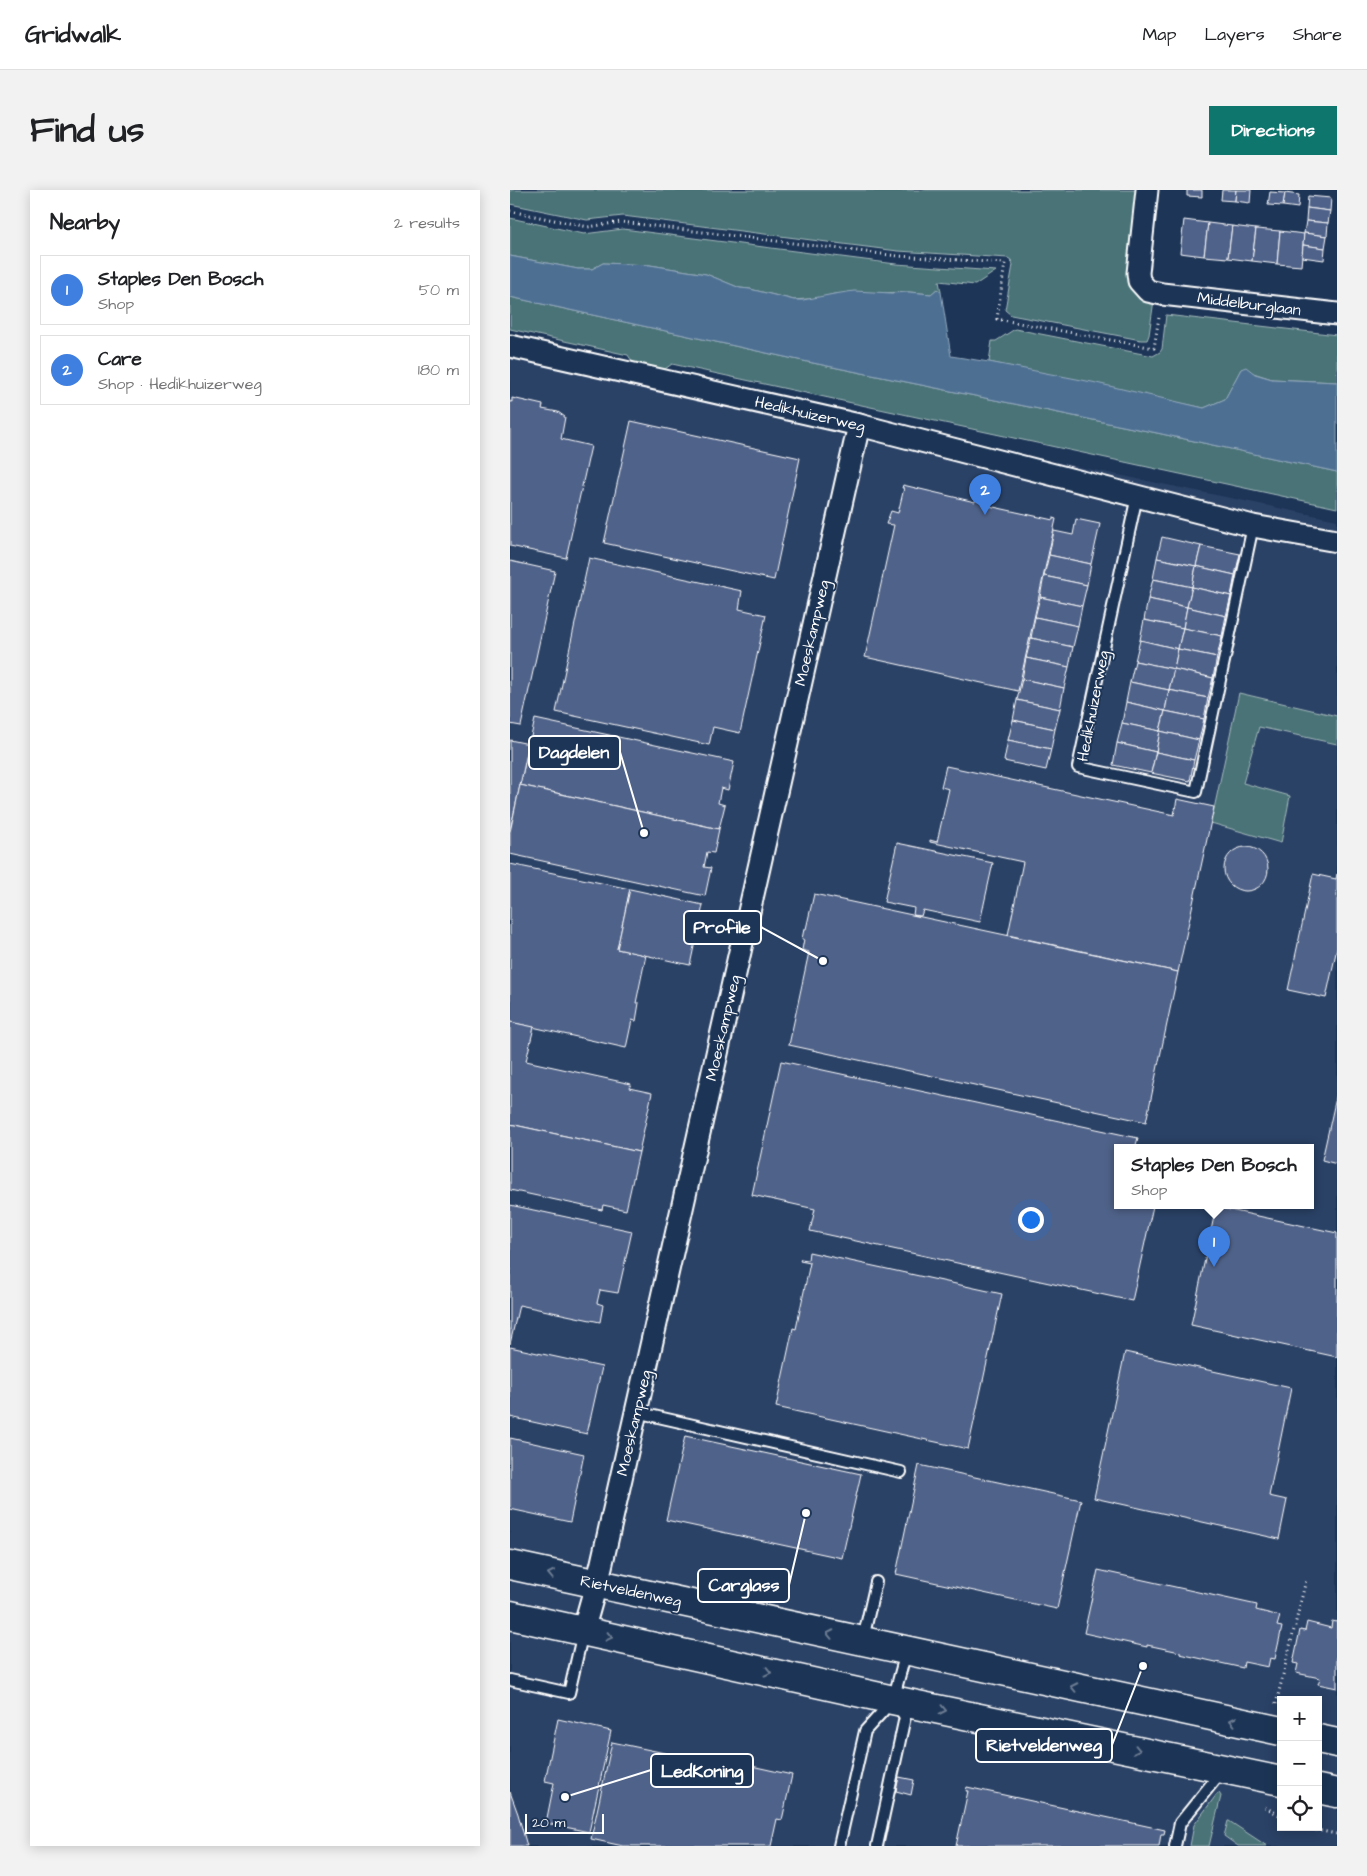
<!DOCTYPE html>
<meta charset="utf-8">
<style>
:root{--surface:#fff;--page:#f2f2f2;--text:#202124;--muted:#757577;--line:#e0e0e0;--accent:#0f766e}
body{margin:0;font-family:"Architects Daughter",sans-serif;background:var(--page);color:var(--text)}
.controls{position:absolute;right:15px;bottom:15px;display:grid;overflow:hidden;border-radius:0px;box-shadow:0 2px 12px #0003}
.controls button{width:45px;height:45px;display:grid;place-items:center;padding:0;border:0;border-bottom:1px solid var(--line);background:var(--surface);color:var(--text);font:25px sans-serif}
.scale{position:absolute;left:15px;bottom:12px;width:79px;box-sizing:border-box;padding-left:5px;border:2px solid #fff;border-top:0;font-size:14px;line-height:18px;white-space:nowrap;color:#fff;-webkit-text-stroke:4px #1d3557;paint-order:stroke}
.you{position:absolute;left:520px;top:1029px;width:18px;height:18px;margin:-12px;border:4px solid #fff;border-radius:50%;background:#1a73e8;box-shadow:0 0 0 8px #1a73e833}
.badge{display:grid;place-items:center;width:32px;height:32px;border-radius:50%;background:var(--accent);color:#fff;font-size:16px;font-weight:700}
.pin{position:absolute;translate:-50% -41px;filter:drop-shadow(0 1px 2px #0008)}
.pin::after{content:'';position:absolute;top:26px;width:18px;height:15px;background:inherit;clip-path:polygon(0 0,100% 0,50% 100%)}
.popup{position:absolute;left:604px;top:954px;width:200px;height:65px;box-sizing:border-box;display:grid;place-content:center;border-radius:0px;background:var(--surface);filter:drop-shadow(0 1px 4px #0005);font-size:16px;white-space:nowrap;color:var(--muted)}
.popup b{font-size:19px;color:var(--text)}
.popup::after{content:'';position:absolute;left:50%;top:100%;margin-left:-10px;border:10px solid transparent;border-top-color:var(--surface)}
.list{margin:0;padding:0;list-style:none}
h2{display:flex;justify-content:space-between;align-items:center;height:65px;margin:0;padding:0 20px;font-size:21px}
h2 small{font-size:16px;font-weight:400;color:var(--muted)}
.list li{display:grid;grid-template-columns:32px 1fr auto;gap:15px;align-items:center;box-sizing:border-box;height:70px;margin:0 10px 10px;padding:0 10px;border:1px solid var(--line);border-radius:0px}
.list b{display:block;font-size:19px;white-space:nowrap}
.list p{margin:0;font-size:16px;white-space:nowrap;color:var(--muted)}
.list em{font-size:16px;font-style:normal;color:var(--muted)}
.icon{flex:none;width:28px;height:28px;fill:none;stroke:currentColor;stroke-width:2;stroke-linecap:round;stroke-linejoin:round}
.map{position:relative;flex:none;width:827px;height:1656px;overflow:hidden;border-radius:0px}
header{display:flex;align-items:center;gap:30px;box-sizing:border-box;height:70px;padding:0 25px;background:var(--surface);border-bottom:1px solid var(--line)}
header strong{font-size:24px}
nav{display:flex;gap:28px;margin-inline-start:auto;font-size:18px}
.intro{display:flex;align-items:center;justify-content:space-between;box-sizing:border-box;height:120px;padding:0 30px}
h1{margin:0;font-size:35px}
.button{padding:12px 22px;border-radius:0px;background:var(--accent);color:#fff;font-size:18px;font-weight:700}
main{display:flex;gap:30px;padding:0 30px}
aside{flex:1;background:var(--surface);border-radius:0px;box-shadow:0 2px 12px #0003}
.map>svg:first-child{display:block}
.built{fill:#2c4266;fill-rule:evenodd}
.green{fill:#4a7377;stroke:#a4b9bb}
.water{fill:#4d6f92;stroke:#94a9be}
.building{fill:#506289;stroke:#fff}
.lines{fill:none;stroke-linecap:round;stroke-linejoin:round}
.lane-casing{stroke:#fff;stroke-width:14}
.street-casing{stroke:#fff;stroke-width:25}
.secondary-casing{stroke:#fff;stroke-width:31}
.path{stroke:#fff;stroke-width:3;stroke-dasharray:1 4;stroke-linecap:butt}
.lane{stroke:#1d3557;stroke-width:10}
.street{stroke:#1d3557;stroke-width:21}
.secondary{stroke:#1d3557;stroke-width:28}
.oneway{stroke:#6c7c92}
.labels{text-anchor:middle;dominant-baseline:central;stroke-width:4;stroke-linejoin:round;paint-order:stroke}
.street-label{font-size:16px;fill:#fff;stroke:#1d3557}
.leader{fill:none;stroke:#fff;stroke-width:2}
.callout-dot{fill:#fff;stroke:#1d3557;stroke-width:2}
.callout{fill:#1d3557;stroke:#fff;stroke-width:2}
.callout-label{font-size:18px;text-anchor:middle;font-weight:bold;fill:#fff}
</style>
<header>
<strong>Gridwalk</strong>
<nav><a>Map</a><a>Layers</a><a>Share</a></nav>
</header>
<div class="intro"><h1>Find us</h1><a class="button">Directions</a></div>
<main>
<aside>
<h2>Nearby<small>2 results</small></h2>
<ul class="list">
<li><span class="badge" style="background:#3f7fe0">1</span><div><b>Staples Den Bosch</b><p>Shop</p></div><em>50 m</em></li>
<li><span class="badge" style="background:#3f7fe0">2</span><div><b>Care</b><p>Shop · Hedikhuizerweg</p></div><em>180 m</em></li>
</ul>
</aside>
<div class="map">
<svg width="827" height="1656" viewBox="0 0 827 1656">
<rect width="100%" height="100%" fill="#1d3557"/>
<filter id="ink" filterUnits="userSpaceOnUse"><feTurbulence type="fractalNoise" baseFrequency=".02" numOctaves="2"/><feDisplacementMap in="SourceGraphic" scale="10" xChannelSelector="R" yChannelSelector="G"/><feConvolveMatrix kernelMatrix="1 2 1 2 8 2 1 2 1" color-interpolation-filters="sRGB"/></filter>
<g filter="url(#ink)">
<path class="built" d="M0 160 827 330V1656H0ZM608 958H800V1016H608ZM771 1510H808V1637H771Z"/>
<g class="green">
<path d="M0 0H627L617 87C619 103 631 107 644 110L639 145 637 150H631L501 125 495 120 503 75 501 70 498 68 388 61 113 26 77 30 0 14Z"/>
<polygon points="0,28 74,44 113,39 386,74 486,81 465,95 429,91 431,102 427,99 421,104 399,102 324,104 309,108 284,110 240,99 230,98 196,84 140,75 93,73 82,79 68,79 0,66"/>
<polygon points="0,107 293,171 647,243 827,282 827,318 162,174 145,186 129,182 118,165 0,139"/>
<polygon points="656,125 827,145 827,192 762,189 731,179 715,209 694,218 479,172 482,151 486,151 505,139 643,166 650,162 652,159"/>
<polygon points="729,503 827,526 827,554 749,537 733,593 780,606 771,653 701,633"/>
<polygon points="709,1603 711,1606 699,1656 680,1656 684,1635 707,1604"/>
<polygon points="718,1631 719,1631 757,1656 728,1656 714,1646"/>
</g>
<polygon class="water" points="0,66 68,79 82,79 93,73 140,75 196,84 230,98 240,99 284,110 293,110 324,104 344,101 382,103 399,102 421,104 427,99 431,102 441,166 479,172 582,192 694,218 715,209 731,179 736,177 745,184 762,189 827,192 827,282 647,243 293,171 0,107"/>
<g class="building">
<polygon points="677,0 692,0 692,7 677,6"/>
<polygon points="712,0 726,0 725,11 711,10"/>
<polygon points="726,0 741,0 740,13 725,11"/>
<polygon points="760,2 775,3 773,16 758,15"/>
<polygon points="775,3 789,5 788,18 773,16"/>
<polygon points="798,6 821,8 820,21 797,18"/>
<polygon points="797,18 820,21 818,33 796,31"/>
<polygon points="674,30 698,33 694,66 670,63"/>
<polygon points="796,31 818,33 817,46 794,43"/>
<polygon points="698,33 722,36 718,68 694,66"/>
<polygon points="722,36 746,39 742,71 718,68"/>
<polygon points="746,39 770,41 767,74 742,71"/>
<polygon points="770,41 794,44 791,76 767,74"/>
<polygon points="794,43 817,46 815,58 793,55"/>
<polygon points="793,55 815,58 814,70 792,67"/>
<polygon points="2,208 33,215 32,219 48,222 55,227 51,249 81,256 56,368 0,356 0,211 2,212"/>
<polygon points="121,231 290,268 264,390 94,353"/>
<polygon points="393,295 465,312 466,308 479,311 479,316 543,330 543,328 546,329 508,501 355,467 384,335 376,334 381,321 388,323 394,298 392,298"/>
<polygon points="566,329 590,334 581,374 539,365 544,341 563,345"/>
<polygon points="652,347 691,356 686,376 647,368"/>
<polygon points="691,356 730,364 725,385 686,376"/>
<polygon points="539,365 581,374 577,395 534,386"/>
<polygon points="79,368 232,401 229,419 256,425 230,543 203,537 199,555 46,522"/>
<polygon points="647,368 686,376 682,397 643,389"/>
<polygon points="0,371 45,381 11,536 0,534"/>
<polygon points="686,376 725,385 721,406 682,397"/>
<polygon points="534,386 577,395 572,416 530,407"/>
<polygon points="643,389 682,397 677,417 638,409"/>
<polygon points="682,397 721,406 716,426 677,417"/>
<polygon points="530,407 572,416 568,436 525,427"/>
<polygon points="638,409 677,417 673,438 634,430"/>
<polygon points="677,417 716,426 712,446 673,438"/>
<polygon points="525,427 568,436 563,457 521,448"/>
<polygon points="634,430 673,438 668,459 630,450"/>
<polygon points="673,438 712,446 707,467 668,459"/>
<polygon points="521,448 563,457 559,477 516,468"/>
<polygon points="630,450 668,459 664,479 625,471"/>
<polygon points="668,459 707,467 703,488 664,479"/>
<polygon points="516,468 559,477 554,498 512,489"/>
<polygon points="625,471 664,479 659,500 620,492"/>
<polygon points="664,479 703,488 698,508 659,500"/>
<polygon points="512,489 554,498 550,519 507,510"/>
<polygon points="620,492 659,500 655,521 616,512"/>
<polygon points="659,500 698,508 694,529 655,521"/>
<polygon points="507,510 550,519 545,539 503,530"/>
<polygon points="616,512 655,521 650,541 612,533"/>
<polygon points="655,521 694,529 689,550 650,541"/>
<polygon points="25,529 224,572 218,600 211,598 208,613 215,615 209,639 10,595"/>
<polygon points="503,530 545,539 541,559 498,550"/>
<polygon points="612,533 650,541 646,562 607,553"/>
<polygon points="650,541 689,550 684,570 646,562"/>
<polygon points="0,550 19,554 0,641"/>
<polygon points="498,550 541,559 536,580 494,571"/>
<polygon points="607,553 646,562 641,583 603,575"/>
<polygon points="646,562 684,570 680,591 641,583"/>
<polygon points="436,576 664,625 667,609 704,617 668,782 498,745 513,672 420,652 420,650 427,652 439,599 431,597"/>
<polygon points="10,595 209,639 204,663 197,662 194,677 201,678 195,706 0,664 0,642"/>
<polygon points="387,653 483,673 470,732 413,720 411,726 403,725 404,718 374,712"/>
<circle cx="736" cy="679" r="22"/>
<polygon points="0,674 120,699 107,759 136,765 126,813 129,813 126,831 122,830 116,858 0,832"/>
<polygon points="803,684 826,689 827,684 827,758 816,808 778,800"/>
<polygon points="120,699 193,715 180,775 107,759"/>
<polygon points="304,704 668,782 636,932 279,855 299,762 292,760 294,749 292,749 294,739 296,739"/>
<polygon points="0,832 24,837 16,871 121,894 119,898 142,903 129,962 0,934"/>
<polygon points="271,871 628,948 625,958 608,958 608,1016 643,1016 622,1111 300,1041 305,1019 242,1005"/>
<polygon points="827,903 827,974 812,970"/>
<polygon points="0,934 129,962 116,1020 93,1015 92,1020 0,1000"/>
<polygon points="0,1015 122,1041 108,1103 90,1100 87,1113 93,1115 90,1132 9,1115 0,1154"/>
<polygon points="706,1017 827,1043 827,1167 681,1135"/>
<polygon points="299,1062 492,1104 458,1259 266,1217 283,1138 286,1139 300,1073 290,1071 291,1069 298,1070"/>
<polygon points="0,1157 92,1177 77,1244 0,1227"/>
<polygon points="615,1162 781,1198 759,1306 777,1310 769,1349 584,1308"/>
<polygon points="175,1246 351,1284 332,1368 156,1330"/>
<polygon points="0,1248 74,1264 60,1332 0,1319"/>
<polygon points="409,1275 571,1310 547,1419 386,1384"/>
<polygon points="588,1380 747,1415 746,1420 770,1426 767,1436 772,1437 765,1469 760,1468 758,1477 734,1472 733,1478 670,1464 670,1462 637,1455 637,1457 574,1443"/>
<polygon points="822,1431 827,1432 827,1498 808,1494 810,1488 786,1483 788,1474 783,1473 790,1440 795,1441 797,1432 821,1438"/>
<polygon points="48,1529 101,1541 79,1642 36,1633 44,1593 35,1591"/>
<polygon points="102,1552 236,1580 237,1575 282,1585 272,1630 267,1629 261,1656 113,1656 81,1649"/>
<polygon points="389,1587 404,1590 401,1605 386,1601"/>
<polygon points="457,1597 655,1640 654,1644 651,1644 649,1656 446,1656 458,1601 456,1601"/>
<polygon points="0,1602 8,1624 17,1656 0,1656"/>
</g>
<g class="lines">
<defs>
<g id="lane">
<polyline points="627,306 568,577 686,602 743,336"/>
<polyline points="126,1222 391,1282"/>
<polyline points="353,1449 366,1392"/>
<polyline points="0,1490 59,1503 73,1442"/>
<polyline points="329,1656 355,1541 383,1510 396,1462"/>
<polyline points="367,1656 395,1527 388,1516"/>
<polyline points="665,1656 670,1633 711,1582"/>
</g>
<g id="street">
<polyline points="637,0 628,83 629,91 638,101 652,104 827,124"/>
<polyline points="0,156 349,235 743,336 827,351"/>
<polyline points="73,1441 91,1377 349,235"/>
</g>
<g id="secondary">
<polyline points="0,1375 771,1541"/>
<polyline points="0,1425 383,1510 771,1591"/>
<polyline points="808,1549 827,1553"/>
<polyline points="808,1599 827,1603"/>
</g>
</defs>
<use href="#lane" class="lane-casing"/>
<use href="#street" class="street-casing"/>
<use href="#secondary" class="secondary-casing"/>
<g class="path">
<polyline points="0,21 78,37 111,32 388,66 495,73 487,129 644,158 649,127"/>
<polyline points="766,1514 796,1390"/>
<polyline points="755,1617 771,1626"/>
<polyline points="791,1637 827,1644"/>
</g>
<use href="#lane" class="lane"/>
<use href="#street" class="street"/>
<use href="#secondary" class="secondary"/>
</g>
<defs><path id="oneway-chevron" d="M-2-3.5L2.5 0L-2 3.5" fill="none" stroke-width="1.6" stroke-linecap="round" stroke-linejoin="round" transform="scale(1.25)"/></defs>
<g class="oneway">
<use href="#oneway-chevron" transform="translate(41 1384) rotate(-168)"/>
<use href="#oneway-chevron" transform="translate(320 1444) rotate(-168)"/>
<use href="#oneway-chevron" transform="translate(99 1447) rotate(13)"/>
<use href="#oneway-chevron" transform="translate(258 1482) rotate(13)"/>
<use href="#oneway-chevron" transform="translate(564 1497) rotate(-168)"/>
<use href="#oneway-chevron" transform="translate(433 1520) rotate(12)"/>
<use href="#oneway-chevron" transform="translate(723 1531) rotate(-168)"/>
<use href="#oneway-chevron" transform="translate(627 1560) rotate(12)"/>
</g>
</g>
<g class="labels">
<g class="street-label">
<text transform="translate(739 114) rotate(7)">Middelburglaan</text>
<text transform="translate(300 224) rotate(13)">Hedikhuizerweg</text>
<text transform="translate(302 443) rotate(-77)">Moeskampweg</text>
<text transform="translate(583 516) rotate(-79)">Hedikhuizerweg</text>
<text transform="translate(213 838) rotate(-77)">Moeskampweg</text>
<text transform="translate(124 1233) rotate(-77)">Moeskampweg</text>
<text transform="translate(121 1401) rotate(12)">Rietveldenweg</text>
</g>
</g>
<path class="leader" d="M134 643L110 562M313 771L251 737M296 1323L279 1395M633 1476L602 1555M55 1607L141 1580"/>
<g class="callout-dot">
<circle cx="134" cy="643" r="5"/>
<circle cx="313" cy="771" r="5"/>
<circle cx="296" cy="1323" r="5"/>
<circle cx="633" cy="1476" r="5"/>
<circle cx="55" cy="1607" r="5"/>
</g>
<g class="callout">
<rect x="19" y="546" width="91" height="33" rx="5"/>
<rect x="174" y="721" width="77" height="33" rx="5"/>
<rect x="188" y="1379" width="91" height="33" rx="5"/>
<rect x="466" y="1539" width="136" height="33" rx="5"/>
<rect x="141" y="1564" width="102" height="33" rx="5"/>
</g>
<g class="callout-label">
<text x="64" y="568">Dagdelen</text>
<text x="212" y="743">Profile</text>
<text x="234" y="1401">Carglass</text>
<text x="534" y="1561">Rietveldenweg</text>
<text x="192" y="1587">LedKoning</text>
</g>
</svg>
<div class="controls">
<button>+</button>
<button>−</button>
<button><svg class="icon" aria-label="locate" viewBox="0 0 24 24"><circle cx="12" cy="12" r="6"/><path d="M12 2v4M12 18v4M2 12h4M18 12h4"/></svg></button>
</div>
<div class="scale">20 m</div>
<div class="you"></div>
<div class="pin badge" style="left:704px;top:1077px;background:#3f7fe0">1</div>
<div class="popup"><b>Staples Den Bosch</b>Shop</div>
<div class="pin badge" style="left:475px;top:325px;background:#3f7fe0">2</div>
</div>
</main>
